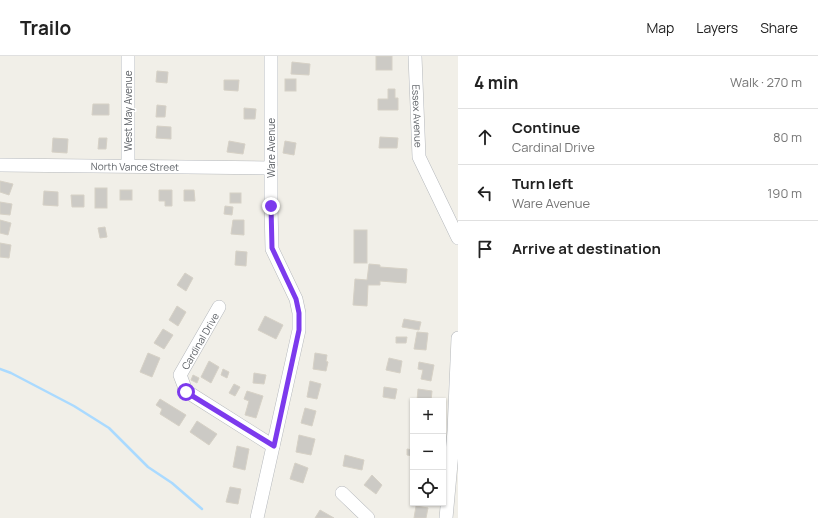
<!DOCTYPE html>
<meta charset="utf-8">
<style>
:root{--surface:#fff;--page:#f2f2f2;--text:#222;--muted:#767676;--line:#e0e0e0}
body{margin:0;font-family:Manrope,sans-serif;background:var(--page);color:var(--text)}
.controls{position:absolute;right:12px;bottom:12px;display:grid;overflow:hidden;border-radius:0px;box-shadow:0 1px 3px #0004}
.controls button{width:36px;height:36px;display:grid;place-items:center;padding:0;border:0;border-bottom:1px solid var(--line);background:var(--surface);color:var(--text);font:20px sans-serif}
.stop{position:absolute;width:12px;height:12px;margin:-9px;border:3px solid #7c3aed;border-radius:50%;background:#fff}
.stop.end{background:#7c3aed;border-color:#fff;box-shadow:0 1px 4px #0008}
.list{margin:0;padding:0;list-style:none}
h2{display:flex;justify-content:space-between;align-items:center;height:52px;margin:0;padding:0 16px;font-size:17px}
h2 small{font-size:13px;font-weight:400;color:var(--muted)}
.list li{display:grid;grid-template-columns:26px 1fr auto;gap:12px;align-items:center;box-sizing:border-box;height:56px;padding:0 16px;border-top:1px solid var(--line)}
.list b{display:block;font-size:15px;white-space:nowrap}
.list p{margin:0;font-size:13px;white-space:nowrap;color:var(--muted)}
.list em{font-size:13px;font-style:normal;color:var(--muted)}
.icon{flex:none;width:22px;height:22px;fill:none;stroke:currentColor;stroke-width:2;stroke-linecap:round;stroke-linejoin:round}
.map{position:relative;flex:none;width:458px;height:462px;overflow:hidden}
header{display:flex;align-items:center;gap:24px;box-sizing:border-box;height:56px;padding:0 20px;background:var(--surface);border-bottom:1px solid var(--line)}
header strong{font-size:19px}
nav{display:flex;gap:22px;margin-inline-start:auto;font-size:14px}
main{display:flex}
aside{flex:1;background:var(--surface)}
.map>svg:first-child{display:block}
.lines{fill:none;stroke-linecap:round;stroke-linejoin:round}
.stream{stroke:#aadaff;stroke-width:2.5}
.building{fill:#cccac5;stroke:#d6d1c6}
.minor-casing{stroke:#b5b8bc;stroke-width:14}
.minor{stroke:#fff;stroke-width:13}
.route{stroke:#7c3aed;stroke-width:5}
.labels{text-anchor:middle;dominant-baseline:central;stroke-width:3;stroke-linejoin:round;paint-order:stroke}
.street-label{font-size:10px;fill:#5f6368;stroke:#fff}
</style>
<header>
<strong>Trailo</strong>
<nav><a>Map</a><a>Layers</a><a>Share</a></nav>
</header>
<main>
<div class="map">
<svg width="458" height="462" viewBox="0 0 458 462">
<rect width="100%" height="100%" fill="#f1efe8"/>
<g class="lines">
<polyline class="stream" points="0,313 11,317 74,350 109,372 148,411 172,427 202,453"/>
</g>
<g class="building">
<rect x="376" y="0" width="16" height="14"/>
<polygon points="292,6 310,8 309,19 291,18"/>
<polygon points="157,15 168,16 167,27 156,26"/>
<rect x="285" y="23" width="11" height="12"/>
<polygon points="224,24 239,24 238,35 224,34"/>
<polygon points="388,33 395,33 395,42 398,42 398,54 378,54 378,43 388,43"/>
<polygon points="93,48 109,48 109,59 92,59"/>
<polygon points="157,49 166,50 165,61 156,61"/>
<polygon points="244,52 256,53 255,63 244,63"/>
<polygon points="157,70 171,71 171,83 156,82"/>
<polygon points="380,81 398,82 397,92 379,92"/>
<polygon points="53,82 68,83 67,97 52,96"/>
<polygon points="99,82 107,82 106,93 98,93"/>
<polygon points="229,85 245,88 243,98 227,96"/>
<polygon points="285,85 296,87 294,99 283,97"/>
<polygon points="0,125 13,128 9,139 0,136"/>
<rect x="95" y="132" width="12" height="20"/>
<rect x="120" y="134" width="12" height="10"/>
<polygon points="159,134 172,134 172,150 165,150 165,145 159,145"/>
<polygon points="184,134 194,134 195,145 184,145"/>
<polygon points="44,135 58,136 58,150 43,149"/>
<rect x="230" y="137" width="11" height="10"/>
<polygon points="71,139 84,139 84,151 72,151"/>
<polygon points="0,146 12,148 10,159 0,158"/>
<polygon points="225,150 233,151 232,159 224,158"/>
<polygon points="0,164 11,167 8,179 0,177"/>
<polygon points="233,164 244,164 244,179 231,178"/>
<polygon points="105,171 107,181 100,182 98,172"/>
<rect x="354" y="174" width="13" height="33"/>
<polygon points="0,187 11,189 9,202 0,201"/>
<polygon points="236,195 247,196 246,210 235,209"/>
<polygon points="369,208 380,209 380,211 407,213 406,227 380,225 380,229 368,229 367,250 353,249 355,223 367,224"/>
<polygon points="185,217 193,222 186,235 177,229"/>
<polygon points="177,250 186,256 178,270 169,264"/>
<polygon points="265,260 283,269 276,283 258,274"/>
<polygon points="404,263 421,266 419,274 402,271"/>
<polygon points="163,273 173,279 164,293 154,287"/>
<polygon points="417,276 428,277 426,294 414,293"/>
<polygon points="396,281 407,281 406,287 396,287"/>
<polygon points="148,297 160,302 152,321 140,316"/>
<polygon points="315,297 327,299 326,305 328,306 326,315 313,313"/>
<polygon points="389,302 402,305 400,317 386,314"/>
<polygon points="209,305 219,311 211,327 201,321"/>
<polygon points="419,306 434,309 431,325 421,323 423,314 418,313"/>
<polygon points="223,313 229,316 227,322 221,319"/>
<polygon points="254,317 266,319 264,328 253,327"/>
<polygon points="193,319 199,322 197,327 191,324"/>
<polygon points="310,325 321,328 317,343 307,341"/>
<polygon points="234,328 240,331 235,340 229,337"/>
<polygon points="384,331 397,333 395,343 383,341"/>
<polygon points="418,333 432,335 431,345 417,345"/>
<polygon points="247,335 263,340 256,362 245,359 249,345 244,343"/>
<polygon points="160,343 186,359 179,370 160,358 162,353 156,349"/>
<polygon points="305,352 316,355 312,370 301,367"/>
<polygon points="197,365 217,378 209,389 190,376"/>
<polygon points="299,379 315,383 311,399 296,396"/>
<polygon points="237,390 249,393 245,414 233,411"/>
<polygon points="407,393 413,394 413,400 407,399"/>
<polygon points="345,399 364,404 362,414 343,410"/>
<polygon points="295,407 308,412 303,427 290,423"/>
<polygon points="372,419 382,429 376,438 364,429"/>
<polygon points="230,431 241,433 238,448 226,446"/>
<polygon points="416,450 428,452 426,462 414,462"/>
<polygon points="320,454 334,462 315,462"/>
</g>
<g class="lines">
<defs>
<g id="minor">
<path id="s1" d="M415 0 419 101 458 182"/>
<path id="s2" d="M0 109 271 112"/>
<polyline points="128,110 128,0"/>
<polyline points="219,251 180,319 186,335 273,390"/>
<polyline points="342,437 368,462"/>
<polyline points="257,462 299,274 299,257 296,243 272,193 271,150 271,0"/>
<polyline points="446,462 454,375 458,282"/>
</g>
</defs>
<use href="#minor" class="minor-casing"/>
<use href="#minor" class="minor"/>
</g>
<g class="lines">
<polyline class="route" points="186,336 274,390 299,274 299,257 296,243 272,192 271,150"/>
</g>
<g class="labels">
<g class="street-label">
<text transform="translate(128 55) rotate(-90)">West May Avenue</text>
<text stroke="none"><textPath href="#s1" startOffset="60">Essex Avenue</textPath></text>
<text transform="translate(271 92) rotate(-90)">Ware Avenue</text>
<text stroke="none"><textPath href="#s2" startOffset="135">North Vance Street</textPath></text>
<text transform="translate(200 285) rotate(-60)">Cardinal Drive</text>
</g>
</g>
</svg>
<div class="controls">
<button>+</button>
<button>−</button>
<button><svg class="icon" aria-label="locate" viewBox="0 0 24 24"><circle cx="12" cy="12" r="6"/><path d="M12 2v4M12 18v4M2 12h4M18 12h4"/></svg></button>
</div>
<div class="stop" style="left:186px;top:336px"></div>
<div class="stop end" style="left:271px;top:150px"></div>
</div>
<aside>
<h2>4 min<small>Walk · 270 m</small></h2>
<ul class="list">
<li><svg class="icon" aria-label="ahead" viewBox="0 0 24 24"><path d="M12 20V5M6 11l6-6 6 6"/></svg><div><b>Continue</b><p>Cardinal Drive</p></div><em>80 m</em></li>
<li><svg class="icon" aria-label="left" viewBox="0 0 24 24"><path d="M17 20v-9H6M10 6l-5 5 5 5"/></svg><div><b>Turn left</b><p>Ware Avenue</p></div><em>190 m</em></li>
<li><svg class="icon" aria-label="arrive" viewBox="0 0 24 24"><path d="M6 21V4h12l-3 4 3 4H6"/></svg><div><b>Arrive at destination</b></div></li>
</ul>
</aside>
</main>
